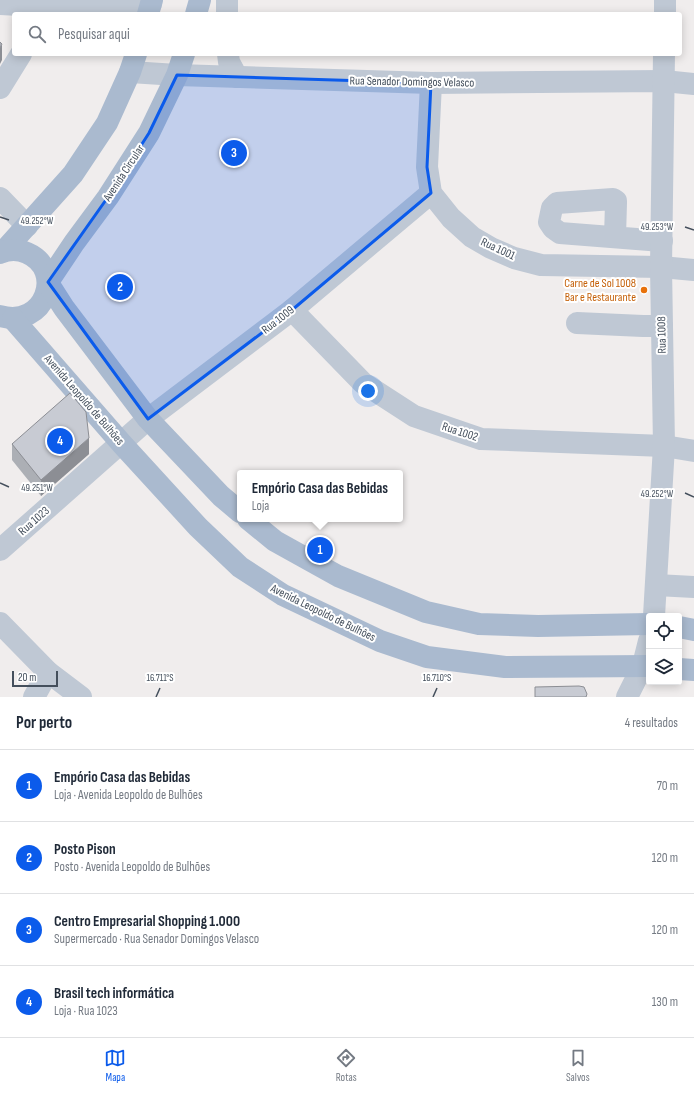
<!DOCTYPE html>
<html lang="pt">
<meta charset="utf-8">
<style>
:root{--surface:#fff;--page:#f6f6f7;--text:#1f2937;--muted:#747a83;--line:#e0e1e3;--accent:#0b5beb}
body{margin:0;font-family:"Sofia Sans Condensed",sans-serif;background:var(--page);color:var(--text)}
.controls{position:absolute;right:12px;bottom:12px;display:grid;overflow:hidden;border-radius:4px;box-shadow:0 2px 10px #0003}
.controls button{width:36px;height:36px;display:grid;place-items:center;padding:0;border:0;border-bottom:1px solid var(--line);background:var(--surface);color:var(--text);font:20px sans-serif}
.scale{position:absolute;left:12px;bottom:10px;width:46px;box-sizing:border-box;padding-left:4px;border:2px solid #444f5c;border-top:0;font-size:11px;line-height:14px;white-space:nowrap;color:#444f5c;-webkit-text-stroke:3px #fff;paint-order:stroke}
.you{position:absolute;left:368px;top:391px;width:14px;height:14px;margin:-10px;border:3px solid #fff;border-radius:50%;background:#1a73e8;box-shadow:0 0 0 6px #1a73e833}
.badge{display:grid;place-items:center;width:26px;height:26px;border-radius:50%;background:var(--accent);color:#fff;font-size:13px;font-weight:700}
.pin{position:absolute;translate:-50% -50%;border:2px solid #fff;box-shadow:0 1px 4px #0006}
.popup{position:absolute;left:237px;top:470px;width:166px;height:52px;box-sizing:border-box;display:grid;place-content:center;border-radius:4px;background:var(--surface);filter:drop-shadow(0 1px 3px #0005);font-size:13px;white-space:nowrap;color:var(--muted)}
.popup b{font-size:15px;color:var(--text)}
.popup::after{content:'';position:absolute;left:50%;top:100%;margin-left:-8px;border:8px solid transparent;border-top-color:var(--surface)}
.list{margin:0;padding:0;list-style:none}
h2{display:flex;justify-content:space-between;align-items:center;height:52px;margin:0;padding:0 16px;font-size:17px}
h2 small{font-size:13px;font-weight:400;color:var(--muted)}
.list li{display:grid;grid-template-columns:26px 1fr auto;gap:12px;align-items:center;box-sizing:border-box;height:72px;padding:0 16px;border-top:1px solid var(--line)}
.list b{display:block;font-size:15px;white-space:nowrap}
.list p{margin:0;font-size:13px;white-space:nowrap;color:var(--muted)}
.list em{font-size:13px;font-style:normal;color:var(--muted)}
.icon{flex:none;width:22px;height:22px;fill:none;stroke:currentColor;stroke-width:2;stroke-linecap:round;stroke-linejoin:round}
.map{position:relative;flex:none;width:694px;height:697px;overflow:hidden}
.search{position:absolute;background:var(--surface);box-shadow:0 2px 10px #0003;left:12px;right:12px;top:12px;height:44px;display:flex;align-items:center;gap:10px;box-sizing:border-box;padding:0 14px;border-radius:4px;color:var(--muted);font-size:15px}
.sheet{height:340px;background:var(--surface)}
nav{display:flex;justify-content:space-around;align-items:center;box-sizing:border-box;height:56px;border-top:1px solid var(--line);background:var(--surface);font-size:11px;color:var(--muted)}
nav a{display:grid;justify-items:center;gap:2px}
nav .on{color:var(--accent)}
.map>svg:first-child{display:block}
.lines{fill:none;stroke-linecap:round;stroke-linejoin:round}
.minor{stroke:#bfc8d4;stroke-width:22}
.major{stroke:#aabacf;stroke-width:22}
.wall{fill:#acafb5}
.shaded-wall{fill:#8c8e94}
.building{fill:#c8cbd3;stroke:#8c8e94}
.marked{fill:#0b5beb;fill-opacity:0.2;stroke:#0b5beb;stroke-width:3;stroke-linejoin:round}
.ticks{fill:none;stroke:#444f5c;stroke-width:1.5}
.food-dot{fill:#e8710a;stroke:#fff;stroke-width:1.5}
.labels{text-anchor:middle;dominant-baseline:central;stroke-width:4;stroke-linejoin:round;paint-order:stroke}
.street-label{font-size:12px;fill:#444f5c;stroke:#fff}
.food-label{font-size:12px;fill:#c56008;stroke:#fff;text-anchor:end}
.ticks-label{font-size:10px;text-anchor:middle;fill:#444f5c;stroke:#fff;stroke-width:4;stroke-linejoin:round;paint-order:stroke}
</style>
<div class="map">
<svg width="694" height="697" viewBox="0 0 694 697">
<rect width="100%" height="100%" fill="#f0eded"/>
<g class="lines">
<g class="minor">
<polyline points="0,4 39,6 151,4"/>
<polyline points="227,14 227,0"/>
<polyline points="665,14 665,0"/>
<polyline points="228,54 229,62 237,77"/>
<polyline points="130,72 177,75 431,83 664,81 694,84"/>
<polyline points="431,83 427,167 431,193 451,218 472,237 491,248 514,258 541,265 661,267 694,270"/>
<polyline points="0,88 21,54"/>
<polyline points="0,198 27,226"/>
<polyline points="615,237 616,203 616,201 613,199 557,203 552,208 549,222 553,228 560,233 662,241"/>
<polyline points="292,310 363,383 414,416 481,439 664,446 694,451"/>
<polyline points="577,323 643,326 662,326"/>
<polyline points="0,550 148,419 292,310 431,193"/>
<polyline points="656,585 694,587"/>
<polyline points="654,616 664,446 661,267 664,54"/>
<polyline points="0,623 48,672 81,697"/>
<polyline points="34,697 48,672"/>
<polyline points="627,697 643,665 649,641"/>
</g>
<g class="major">
<polyline points="148,14 152,0"/>
<polyline points="196,14 200,0"/>
<polyline points="4,251 73,174 107,123 130,72 136,54"/>
<path d="M0 253C9 249 18 249 27 253 66 270 45 329 0 316"/>
<polyline points="48,282 74,243 108,197 149,133 177,75 184,54"/>
<polyline points="48,283 64,308 148,419 221,496 240,512"/>
<polyline points="13,319 122,444 198,527 240,567 283,595 380,641 427,657 505,667 649,666"/>
<polyline points="248,519 275,541 338,576 426,612 479,624 538,626 649,624"/>
<polyline points="679,627 694,630"/>
<polyline points="679,669 694,670"/>
</g>
</g>
<polygon class="wall" points="12,444 89,454 41,496 12,460"/>
<g class="shaded-wall">
<polygon points="2,44 2,60 0,64 0,48"/>
<polygon points="89,438 89,454 41,496 41,480"/>
</g>
<g class="building">
<polygon points="0,42 2,44 0,48"/>
<polygon points="70,393 86,412 89,438 41,480 12,444"/>
<polygon points="579,686 584,687 587,694 586,697 535,697 535,687"/>
</g>
<path class="marked" d="M177 75 431 83 427 167 431 193 292 310 148 419 48 282 108 197 149 133Z"/>
<path class="ticks" d="M0 217 9 220M685 227 694 230M0 483 9 487M685 493 694 497M156 697 160 688M433 697 437 688"/>
<circle class="food-dot" cx="644" cy="290" r="4"/>
<g class="labels">
<g class="street-label">
<text transform="translate(412 82) rotate(1)">Rua Senador Domingos Velasco</text>
<text transform="translate(124 173) rotate(-57)">Avenida Circular</text>
<text transform="translate(498 249) rotate(25)">Rua 1001</text>
<text transform="translate(278 320) rotate(-38)">Rua 1009</text>
<text transform="translate(662 335) rotate(-91)">Rua 1008</text>
<text transform="translate(84 400) rotate(49)">Avenida Leopoldo de Bulhões</text>
<text transform="translate(460 432) rotate(18)">Rua 1002</text>
<text transform="translate(34 521) rotate(-41)">Rua 1023</text>
<text transform="translate(323 613) rotate(26)">Avenida Leopoldo de Bulhões</text>
</g>
<g class="food-label">
<text x="636" y="283">Carne de Sol 1008<tspan x="636" dy="14">Bar e Restaurante</tspan></text>
</g>
</g>
<g class="ticks-label">
<text x="37" y="224">49.252°W</text>
<text x="657" y="230">49.253°W</text>
<text x="37" y="491">49.251°W</text>
<text x="657" y="497">49.252°W</text>
<text x="160" y="681">16.711°S</text>
<text x="437" y="681">16.710°S</text>
</g>
</svg>
<div class="controls">
<button><svg class="icon" aria-label="locate" viewBox="0 0 24 24"><circle cx="12" cy="12" r="6"/><path d="M12 2v4M12 18v4M2 12h4M18 12h4"/></svg></button>
<button><svg class="icon" aria-label="layers" viewBox="0 0 24 24"><path d="M12 4l9 5-9 5-9-5zM3 14l9 5 9-5"/></svg></button>
</div>
<div class="scale">20 m</div>
<div class="you"></div>
<div class="pin badge" style="left:320px;top:550px">1</div>
<div class="popup"><b>Empório Casa das Bebidas</b>Loja</div>
<div class="pin badge" style="left:120px;top:287px">2</div>
<div class="pin badge" style="left:234px;top:153px">3</div>
<div class="pin badge" style="left:60px;top:441px">4</div>
<div class="search"><svg class="icon" aria-label="search" viewBox="0 0 24 24"><circle cx="10" cy="10" r="6"/><path d="M15 15l6 6"/></svg>Pesquisar aqui</div>
</div>
<section class="sheet">
<h2>Por perto<small>4 resultados</small></h2>
<ul class="list">
<li><span class="badge">1</span><div><b>Empório Casa das Bebidas</b><p>Loja · Avenida Leopoldo de Bulhões</p></div><em>70 m</em></li>
<li><span class="badge">2</span><div><b>Posto Pison</b><p>Posto · Avenida Leopoldo de Bulhões</p></div><em>120 m</em></li>
<li><span class="badge">3</span><div><b>Centro Empresarial Shopping 1.000</b><p>Supermercado · Rua Senador Domingos Velasco</p></div><em>120 m</em></li>
<li><span class="badge">4</span><div><b>Brasil tech informática</b><p>Loja · Rua 1023</p></div><em>130 m</em></li>
</ul>
</section>
<nav>
<a class="on"><svg class="icon" aria-label="map" viewBox="0 0 24 24"><path d="M3 6l6-2 6 2 6-2v14l-6 2-6-2-6 2zM9 4v14M15 6v14"/></svg>Mapa</a>
<a><svg class="icon" aria-label="directions" viewBox="0 0 24 24"><path d="M12 3l9 9-9 9-9-9zM9 14v-3h6M13 9l2 2-2 2"/></svg>Rotas</a>
<a><svg class="icon" aria-label="saved" viewBox="0 0 24 24"><path d="M7 4h10v16l-5-4-5 4z"/></svg>Salvos</a>
</nav>
